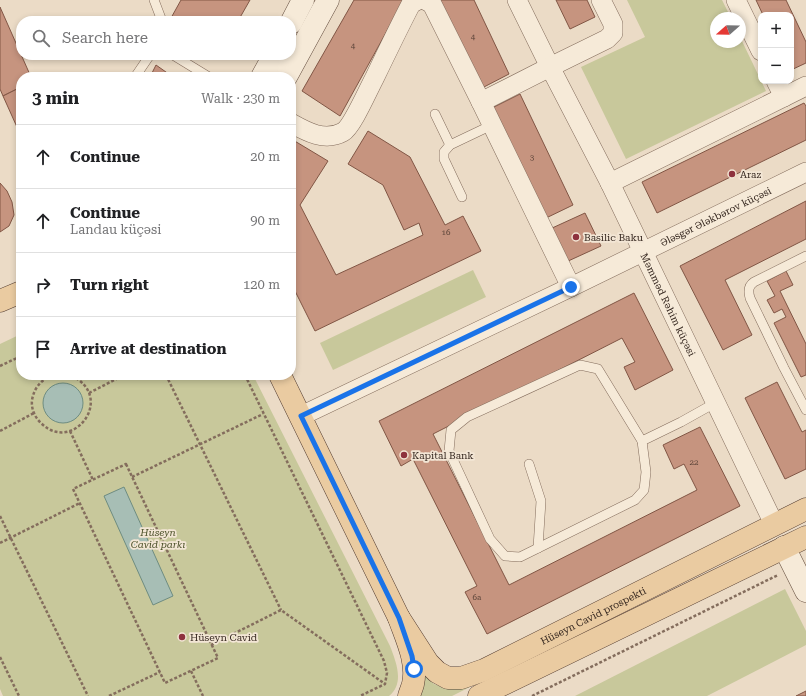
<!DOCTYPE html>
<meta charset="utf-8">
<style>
:root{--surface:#fff;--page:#f6f6f6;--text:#202124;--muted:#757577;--line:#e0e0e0}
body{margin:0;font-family:"Roboto Serif",serif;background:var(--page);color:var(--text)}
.controls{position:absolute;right:12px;top:12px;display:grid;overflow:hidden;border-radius:8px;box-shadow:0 2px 6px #0003}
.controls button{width:36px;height:36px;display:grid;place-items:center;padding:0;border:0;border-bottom:1px solid var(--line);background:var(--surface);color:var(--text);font:20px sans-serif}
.compass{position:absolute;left:710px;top:12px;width:36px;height:36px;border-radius:50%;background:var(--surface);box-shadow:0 2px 6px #0003;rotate:250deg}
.stop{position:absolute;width:12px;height:12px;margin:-9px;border:3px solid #1a73e8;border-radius:50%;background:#fff}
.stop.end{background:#1a73e8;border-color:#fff;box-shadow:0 1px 4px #0008}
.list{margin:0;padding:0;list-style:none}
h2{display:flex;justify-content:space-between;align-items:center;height:52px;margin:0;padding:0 16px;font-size:17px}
h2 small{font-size:13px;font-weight:400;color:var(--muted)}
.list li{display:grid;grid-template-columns:26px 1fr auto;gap:12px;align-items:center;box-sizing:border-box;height:64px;padding:0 16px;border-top:1px solid var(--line)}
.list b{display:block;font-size:15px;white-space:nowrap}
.list p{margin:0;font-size:13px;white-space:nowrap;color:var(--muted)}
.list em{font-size:13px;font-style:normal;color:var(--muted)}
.icon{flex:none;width:22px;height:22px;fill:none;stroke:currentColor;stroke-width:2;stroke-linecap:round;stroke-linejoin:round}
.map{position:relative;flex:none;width:806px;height:696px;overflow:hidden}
.search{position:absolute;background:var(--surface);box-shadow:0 2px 6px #0003;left:16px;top:16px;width:280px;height:44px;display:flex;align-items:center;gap:10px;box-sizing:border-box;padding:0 14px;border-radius:16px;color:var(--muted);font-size:15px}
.panel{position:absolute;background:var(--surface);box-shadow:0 2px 6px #0003;left:16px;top:72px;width:280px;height:308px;border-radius:16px}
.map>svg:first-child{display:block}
.green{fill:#c8c89b}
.water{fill:#a7beb5;stroke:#6e8c81}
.building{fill:#c6947f;stroke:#815645}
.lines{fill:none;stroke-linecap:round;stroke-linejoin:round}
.lane-casing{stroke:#846d5d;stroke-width:10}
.street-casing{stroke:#846d5d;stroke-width:20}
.secondary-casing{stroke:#664f40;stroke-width:23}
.primary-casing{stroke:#533c31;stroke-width:23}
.path{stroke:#846d5d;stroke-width:2.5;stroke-dasharray:3 2;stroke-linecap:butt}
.lane{stroke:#f6ead8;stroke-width:9}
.street{stroke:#f6ead8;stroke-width:19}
.secondary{stroke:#f6ead8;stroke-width:22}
.primary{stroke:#eacba1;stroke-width:22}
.route{stroke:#1a73e8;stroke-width:5}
.poi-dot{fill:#8e323e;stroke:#f3e6d5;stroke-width:1.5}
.labels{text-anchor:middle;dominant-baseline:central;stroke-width:3.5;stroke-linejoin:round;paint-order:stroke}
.number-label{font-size:8px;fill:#5a4338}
.poi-label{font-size:10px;fill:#362820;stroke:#f3e6d5;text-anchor:start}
.street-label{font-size:10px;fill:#362820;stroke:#f3e6d5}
.park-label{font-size:10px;font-style:italic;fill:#4b5028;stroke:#f3e6d5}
</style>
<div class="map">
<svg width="806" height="696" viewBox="0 0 806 696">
<rect width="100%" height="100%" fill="#ebdbc6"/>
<g class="green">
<polygon points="627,0 722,0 731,18 716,18 716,42 740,42 740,37 766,91 626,159 581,67 645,37"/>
<polygon points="473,270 486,297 333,370 320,343"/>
<path d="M21 334V375H253L390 646C396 662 405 683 389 696H3L0 689V344Z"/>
<polygon points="785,589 806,631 806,645 707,696 575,696"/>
<polygon points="422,672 434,684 447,689 470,687 452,696 418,696"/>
</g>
<g class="water">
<circle cx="63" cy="403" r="20"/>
<polygon points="124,487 173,596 153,605 104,496"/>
</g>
<g class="building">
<polygon points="181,0 250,0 238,21 176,21 171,18"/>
<polygon points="354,0 404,0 340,116 302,91"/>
<polygon points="435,0 474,0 509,74 482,88"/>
<polygon points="556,0 587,0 595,17 570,29"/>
<polygon points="756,0 786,0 806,42 806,63 791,70 791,15 763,15"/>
<polygon points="0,7 31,77 21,77 21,87 3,96 0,89"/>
<polygon points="156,65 173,77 150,77"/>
<polygon points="21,87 21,136 3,96"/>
<polygon points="520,94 573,205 544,219 490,109"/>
<polygon points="804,103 806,106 806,140 657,213 642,182"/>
<polygon points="368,131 410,157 445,225 463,216 481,251 315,331 291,283 291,143 293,140 328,161 300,205 336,275 423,235 419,223 404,230 383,185 348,164"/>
<polygon points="0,183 7,191 12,202 14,215 9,226 0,232"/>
<polygon points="806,201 806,239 725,280 752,335 723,350 680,266"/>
<polygon points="585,213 601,246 566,262 550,229"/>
<polygon points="786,271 793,285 780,291 806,344 806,375 801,377 774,323 786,317 782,309 774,313 767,300 775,296 767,281"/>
<polygon points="634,293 673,370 635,390 624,367 635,362 622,338 433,434 509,585 697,490 684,464 674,469 663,445 700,427 740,506 487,634 465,592 477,586 413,459 401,466 379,421"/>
<polygon points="777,382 802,432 806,430 806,469 785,479 745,398"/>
<polygon points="806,691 806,696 796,696"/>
</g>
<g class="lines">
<defs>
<g id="lane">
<polyline points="154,0 162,21"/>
<polyline points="173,55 209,77"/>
<polyline points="135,77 150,55"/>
<polyline points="435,114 450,145"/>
<polyline points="462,197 444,159 444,152 450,145 492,125"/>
<path d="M806 256 754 282C748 286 748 291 750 298L784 368 806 410"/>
<polygon points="580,365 598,369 642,441 646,472 644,490 635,500 520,557 505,556 490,539 449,451 451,430 467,417"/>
<polyline points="642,441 681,422 715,403"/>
<polyline points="529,464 541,501 538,548"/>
</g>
<g id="street">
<polyline points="425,0 432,4 481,102 571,287"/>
<path id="s1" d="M517 0 550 67 610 183 774 524"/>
<polyline points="736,0 761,51"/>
<polyline points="776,81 784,97"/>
<polyline points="481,102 550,67 607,39 613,33 613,24 601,0"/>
<path d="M291 123C307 132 325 142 343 132 352 127 368 90 374 79 386 54 398 29 411 4L418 0"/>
<polyline points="610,183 806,86"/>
<path id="s2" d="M301 416 571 287 806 172"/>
</g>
<g id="secondary">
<polyline points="291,23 303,0"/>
<polyline points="262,77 274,55"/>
<polyline points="286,77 328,0"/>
<polyline points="784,547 806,591"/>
</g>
<g id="primary">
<polyline points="0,301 21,292"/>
<path d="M280 375 399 618C406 638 418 662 413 684 412 688 410 692 409 696"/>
<path id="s3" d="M399 618 428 663 437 672 448 678H461L484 670 806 509"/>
<polyline points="479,696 806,537"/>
</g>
</defs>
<use href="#lane" class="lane-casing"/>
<use href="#street" class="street-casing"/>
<use href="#secondary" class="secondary-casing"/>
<use href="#primary" class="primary-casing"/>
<g class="path">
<polyline points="0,366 21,356"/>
<path d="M52 375C41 380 34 388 32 400 31 409 35 418 42 424 74 454 117 396 70 375"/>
<polyline points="166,375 281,610"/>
<polyline points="245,375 384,661 387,673 385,684 360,696"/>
<polyline points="89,393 124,375"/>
<polyline points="0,431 34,413"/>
<polyline points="70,431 93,480"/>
<polygon points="126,464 218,658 165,683 73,489"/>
<polyline points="132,477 263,414"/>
<polyline points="0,516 88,696"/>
<polyline points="0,543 80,503"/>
<polyline points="211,645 281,610 385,684"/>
<polyline points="0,657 19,696"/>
<polyline points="191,671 203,696"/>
<polyline points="109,696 160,672"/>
<polyline points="532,696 778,575"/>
</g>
<use href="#lane" class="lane"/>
<use href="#street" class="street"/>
<use href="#secondary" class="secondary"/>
<use href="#primary" class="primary"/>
</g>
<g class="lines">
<polyline class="route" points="414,669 412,656 399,618 301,416 571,287"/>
</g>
<g class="poi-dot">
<circle cx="732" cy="174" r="4"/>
<circle cx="576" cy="237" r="4"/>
<circle cx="404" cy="455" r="4"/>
<circle cx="182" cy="637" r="4"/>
</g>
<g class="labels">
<g class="number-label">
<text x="473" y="37">4</text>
<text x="353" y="46">4</text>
<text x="532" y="157">3</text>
<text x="446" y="232">16</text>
<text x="694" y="462">22</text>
<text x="477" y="597">6a</text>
</g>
<g class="poi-label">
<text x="740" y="174">Araz</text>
<text x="584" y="237">Basilic Baku</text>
<text x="412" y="455">Kapital Bank</text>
<text x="190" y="637">Hüseyn Cavid</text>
</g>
<g class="street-label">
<text stroke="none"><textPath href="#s2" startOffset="460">Ələsgər Ələkbərov küçəsi</textPath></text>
<text stroke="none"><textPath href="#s1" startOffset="340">Məmməd Rəhim küçəsi</textPath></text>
<text stroke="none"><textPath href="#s3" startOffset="238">Hüseyn Cavid prospekti</textPath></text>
</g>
<g class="park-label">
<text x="158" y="532">Hüseyn<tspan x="158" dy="12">Cavid parkı</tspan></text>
</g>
</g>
</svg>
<div class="controls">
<button>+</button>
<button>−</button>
</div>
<svg class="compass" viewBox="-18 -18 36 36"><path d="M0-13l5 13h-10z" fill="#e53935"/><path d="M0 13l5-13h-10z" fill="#757577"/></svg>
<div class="stop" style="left:414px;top:669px"></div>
<div class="stop end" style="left:571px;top:287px"></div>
<div class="search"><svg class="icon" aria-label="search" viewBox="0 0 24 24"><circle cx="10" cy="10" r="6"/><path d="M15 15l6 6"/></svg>Search here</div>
<section class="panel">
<h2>3 min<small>Walk · 230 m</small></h2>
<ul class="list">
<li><svg class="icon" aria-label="ahead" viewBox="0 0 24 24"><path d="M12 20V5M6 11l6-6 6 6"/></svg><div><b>Continue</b></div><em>20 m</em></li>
<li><svg class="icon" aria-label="ahead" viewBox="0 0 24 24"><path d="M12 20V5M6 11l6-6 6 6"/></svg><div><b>Continue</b><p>Landau küçəsi</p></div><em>90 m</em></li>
<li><svg class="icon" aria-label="right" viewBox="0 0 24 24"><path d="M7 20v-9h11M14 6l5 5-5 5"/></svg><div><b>Turn right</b></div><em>120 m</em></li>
<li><svg class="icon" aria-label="arrive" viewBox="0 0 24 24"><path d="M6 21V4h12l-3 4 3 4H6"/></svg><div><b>Arrive at destination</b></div></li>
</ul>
</section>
</div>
